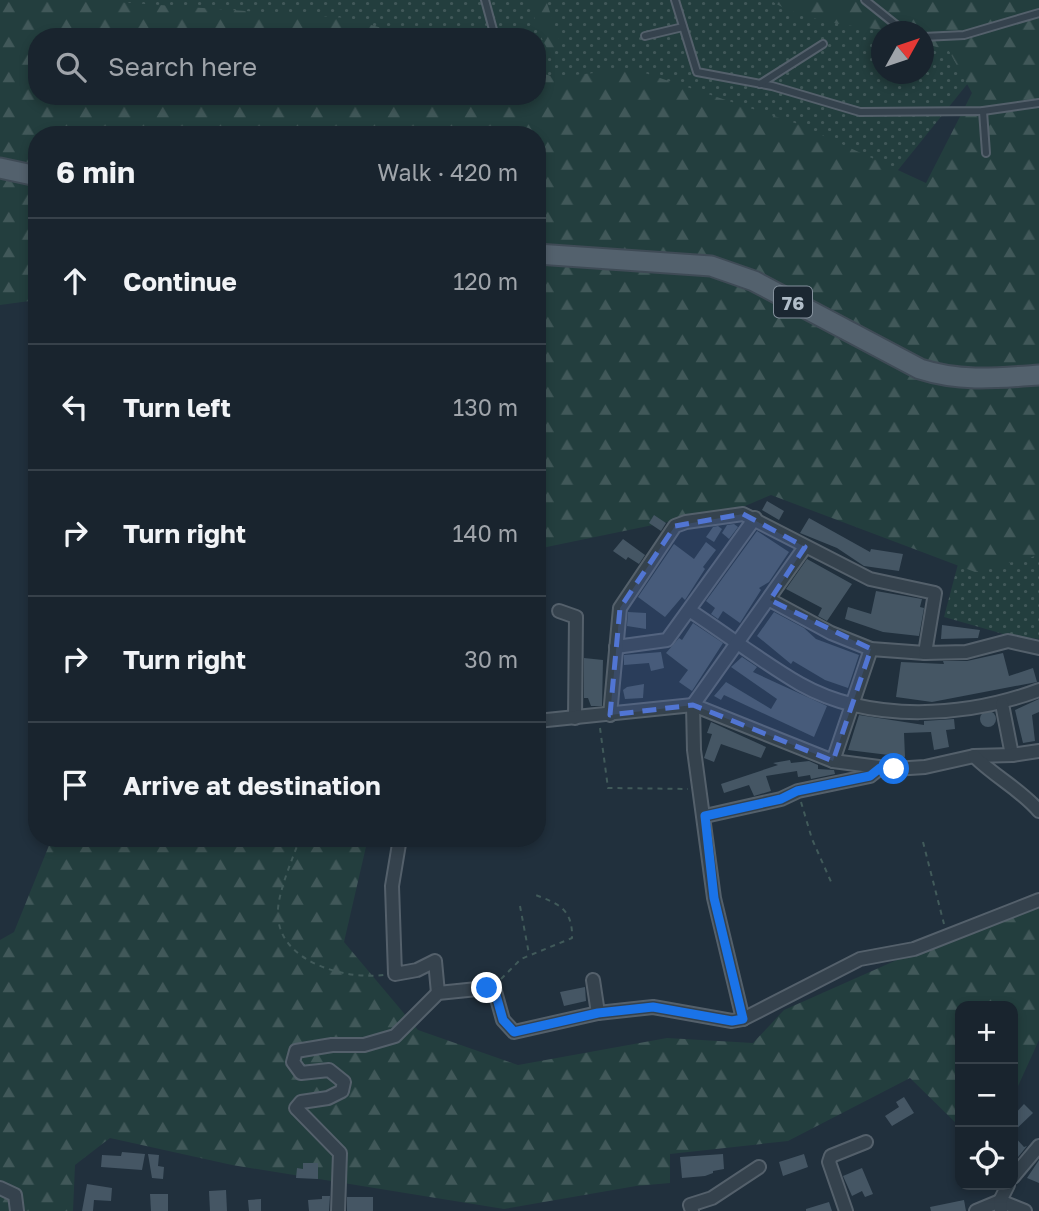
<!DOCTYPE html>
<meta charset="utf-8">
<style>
:root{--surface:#19242e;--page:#222c36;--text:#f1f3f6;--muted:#9fa4aa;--line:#37414a}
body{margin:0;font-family:"Golos Text",sans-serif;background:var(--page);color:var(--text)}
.controls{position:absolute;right:21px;bottom:21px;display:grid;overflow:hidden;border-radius:14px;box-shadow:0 4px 10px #0003}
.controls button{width:63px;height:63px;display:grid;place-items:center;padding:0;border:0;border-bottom:2px solid var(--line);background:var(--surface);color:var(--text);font:35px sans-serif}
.compass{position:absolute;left:871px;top:21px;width:63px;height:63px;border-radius:50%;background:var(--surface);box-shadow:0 4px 10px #0003;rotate:50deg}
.stop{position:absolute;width:21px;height:21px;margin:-16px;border:5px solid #1a73e8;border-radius:50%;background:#fff}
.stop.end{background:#1a73e8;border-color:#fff;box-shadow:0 2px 7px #0008}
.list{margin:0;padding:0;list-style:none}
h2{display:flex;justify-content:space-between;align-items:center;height:91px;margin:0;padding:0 28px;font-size:30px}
h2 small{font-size:23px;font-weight:400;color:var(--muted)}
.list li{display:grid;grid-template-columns:46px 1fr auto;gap:21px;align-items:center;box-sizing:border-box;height:126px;padding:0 28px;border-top:2px solid var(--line)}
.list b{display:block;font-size:26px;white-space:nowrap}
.list em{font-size:23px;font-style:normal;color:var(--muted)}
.icon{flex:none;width:38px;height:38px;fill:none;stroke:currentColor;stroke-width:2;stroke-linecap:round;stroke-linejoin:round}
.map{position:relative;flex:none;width:1039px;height:1211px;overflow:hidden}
.search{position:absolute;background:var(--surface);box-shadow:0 4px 10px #0003;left:28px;top:28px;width:518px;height:77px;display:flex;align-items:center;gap:18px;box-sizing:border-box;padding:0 24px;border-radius:28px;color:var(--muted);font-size:26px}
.panel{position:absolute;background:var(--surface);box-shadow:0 4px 10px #0003;left:28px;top:126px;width:518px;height:721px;border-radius:28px}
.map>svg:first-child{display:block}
.grass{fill:url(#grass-dots);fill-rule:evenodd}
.forest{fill:url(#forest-firs)}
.building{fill:#455664}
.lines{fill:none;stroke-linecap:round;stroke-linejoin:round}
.lane-casing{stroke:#54606b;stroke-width:10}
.street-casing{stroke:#54606b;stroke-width:16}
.primary-casing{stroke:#3f4b56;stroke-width:23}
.path{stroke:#415a5a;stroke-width:2;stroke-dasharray:5 5;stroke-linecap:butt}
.lane{stroke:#35424d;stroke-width:6}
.street{stroke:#35424d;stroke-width:12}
.primary{stroke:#53616d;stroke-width:19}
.route{stroke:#1a73e8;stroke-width:9}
.marked{fill:#5175d3;fill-opacity:0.2;stroke:#5175d3;stroke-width:5;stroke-dasharray:14 9;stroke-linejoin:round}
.labels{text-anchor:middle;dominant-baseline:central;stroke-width:5;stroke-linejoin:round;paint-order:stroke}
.shield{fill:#1b2732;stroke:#84909c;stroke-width:2}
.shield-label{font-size:19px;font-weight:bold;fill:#b1bdc9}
</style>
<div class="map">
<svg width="1039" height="1211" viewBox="0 0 1039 1211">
<defs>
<pattern id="grass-dots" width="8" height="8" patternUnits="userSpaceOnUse" patternTransform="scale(1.75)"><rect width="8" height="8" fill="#233e3e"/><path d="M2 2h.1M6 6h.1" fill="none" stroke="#415859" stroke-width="1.8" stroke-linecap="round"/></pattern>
<pattern id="forest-firs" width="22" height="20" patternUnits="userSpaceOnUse" patternTransform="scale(1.75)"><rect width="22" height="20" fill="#233e3e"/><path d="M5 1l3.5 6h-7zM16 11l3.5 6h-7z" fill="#415859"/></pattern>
</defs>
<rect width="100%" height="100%" fill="#21303d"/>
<g class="grass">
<path d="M57 0H1035L890 180 537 74V37H280ZM881 32H923V74H881Z"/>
<polygon points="1039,552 1039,639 1007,635 944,617 958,564"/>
</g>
<g class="forest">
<path d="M0 0H88L347 18 413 37H37V96H537V72L555 77 633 69 798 124 926 183 972 93 949 51 924 43 923 32C881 31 804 24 770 0H1039V555L975 572 771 495 745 506 537 549V135H37V300L0 305Z"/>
<polygon points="529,0 546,0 560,43 550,54 539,33"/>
<polygon points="52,838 368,838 344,942 418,1030 518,1065 667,1038 753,1043 784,1010 1039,897 1039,1040 1013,1097 1013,1006 960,1006 960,1127 910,1078 788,1141 670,1154 670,1183 636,1186 504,1209 232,1165 110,1138 75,1165 73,1211 0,1211 0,940 14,932"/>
</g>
<g class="building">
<polygon points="767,501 784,511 779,520 762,510"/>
<polygon points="654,515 666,523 661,531 649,523"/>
<polygon points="809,518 870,552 871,549 903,554 899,571 864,566 837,548 800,533"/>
<polygon points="734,524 738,527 729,539 722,533 727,525"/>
<polygon points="718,526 722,529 714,542 706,537 713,527"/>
<polygon points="757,531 789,552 769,582 759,588 761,590 740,623 723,611 718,619 711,614 715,608 706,601"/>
<polygon points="623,539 645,555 639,564 628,557 626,560 613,551"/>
<polygon points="706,542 716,550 703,567 705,569 685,600 682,597 665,617 638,597 674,544 694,559"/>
<polygon points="807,559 852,584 827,621 818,616 822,608 786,589"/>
<polygon points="876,591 922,599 920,607 924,608 919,636 883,632 845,619 848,607 871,614"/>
<polygon points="628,612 646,613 646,629 627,626"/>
<polygon points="774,612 804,628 816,639 859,655 848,688 825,680 793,661 791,664 757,636"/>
<polygon points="693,623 723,643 692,691 679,682 688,670 666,653 679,638 682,640"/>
<polygon points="942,625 980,630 978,638 941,639"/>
<polygon points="661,652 664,668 651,671 649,663 624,665 624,655"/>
<polygon points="1003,653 1009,676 1033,668 1037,682 932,702 896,697 901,662 944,664 943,661 967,661"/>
<polygon points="742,657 757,667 753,672 827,706 814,737 724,695 721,700 714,696 726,682 771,709 777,699 731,667"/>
<polygon points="584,658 603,660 602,706 591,706 588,698 584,698"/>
<polygon points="644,684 643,698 625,699 623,690 627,687"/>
<polygon points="1039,699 1039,712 1032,715 1035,741 1023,743 1015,710"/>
<circle cx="988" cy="719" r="8"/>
<polygon points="859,715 924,725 924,721 954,719 955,729 946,730 949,747 934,750 931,732 904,733 905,757 848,750"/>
<polygon points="711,722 766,747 761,758 721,744 714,762 704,758 712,734 707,733"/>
<polygon points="790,760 791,763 809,761 818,765 818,769 834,770 835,774 811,779 810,775 798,777 797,771 766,776 771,791 754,796 749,785 724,793 721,784 778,765 773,763"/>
<polygon points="585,987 586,1001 564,1006 560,992"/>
<polygon points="904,1097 914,1113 892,1126 885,1116 899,1107 896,1102"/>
<polygon points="1024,1104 1033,1113 1013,1132 1013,1116"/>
<polygon points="1013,1135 1024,1147 1027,1146 1018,1157 1013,1151"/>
<polygon points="122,1152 145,1154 142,1170 101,1167 102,1155 121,1156"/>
<polygon points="148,1154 159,1155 158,1166 164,1167 163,1179 152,1178"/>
<polygon points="723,1154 724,1169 713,1171 713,1173 705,1176 682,1178 680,1157"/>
<polygon points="804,1154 808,1167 783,1176 779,1162"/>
<polygon points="1039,1160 1039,1183 1027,1178"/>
<polygon points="303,1163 318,1163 318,1179 296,1178 297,1168 303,1169"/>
<polygon points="862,1168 873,1194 865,1197 862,1191 852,1196 843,1176"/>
<polygon points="87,1184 112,1188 111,1201 94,1200 93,1211 82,1211"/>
<polygon points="226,1190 227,1211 210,1211 209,1191"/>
<polygon points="150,1194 168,1194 168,1211 151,1211"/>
<polygon points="322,1196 330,1196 329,1211 309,1211 308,1200 322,1199"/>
<rect x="347" y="1197" width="26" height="14"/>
<polygon points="261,1199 261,1211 249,1211 248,1200"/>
<polygon points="964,1200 966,1211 931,1211 930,1207"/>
<polygon points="829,1202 832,1211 806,1211 806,1209"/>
</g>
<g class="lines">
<defs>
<g id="lane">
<polyline points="485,0 495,37"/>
<polyline points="675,0 697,72 772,86 860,112 983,111 1039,103"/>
<polyline points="865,0 905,32"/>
<polyline points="645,36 683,27"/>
<polyline points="923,37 964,35 1039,13"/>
<polyline points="760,84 823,44"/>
<polyline points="983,111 986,153"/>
</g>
<g id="street">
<polyline points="770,600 831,633 871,649 925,653"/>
<path d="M689 610C726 634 762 662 800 684 871 724 967 717 1039 690"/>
<polyline points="559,611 576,617 575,718"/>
<polyline points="616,647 667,640 755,518"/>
<polyline points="1002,704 1012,755"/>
<polyline points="610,715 620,608 675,526 686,522 743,514 870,579 935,593 925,653 966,652 1008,641 1039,648"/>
<polyline points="537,721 693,705 833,761 894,769 925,767 974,756 1012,755 1039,751"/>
<path d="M974 756C995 777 1020 789 1039 811"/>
<polyline points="833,761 871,649"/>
<polyline points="705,816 781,799 798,791 870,776 880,768"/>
<polyline points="400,838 392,886 395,974 417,970 435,961 438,993"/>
<polyline points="593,980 598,1013"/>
<polyline points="743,1019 714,898 694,750 693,705 805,547"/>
<polyline points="1013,1177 1039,1146"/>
<polyline points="0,1188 15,1195 17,1211"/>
<polyline points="338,1211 340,1153 296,1108 301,1102 328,1098 342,1091 344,1082 329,1070 301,1073 293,1062 296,1051 332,1045 364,1045 395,1036 438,993 487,988 494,988 503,1020 514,1032 598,1013 653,1007 732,1021 743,1019 860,959 914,949 1039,900"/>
<polyline points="692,1211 690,1205 712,1198 759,1167"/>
<polyline points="846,1211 829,1162 831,1156 866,1142"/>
<polyline points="976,1211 1000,1201 1025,1211"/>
<polyline points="1001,1211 1000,1201 1008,1185"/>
</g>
<g id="primary">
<polyline points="0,168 37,176"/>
<path d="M537 254 711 266 754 281 920 369C960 382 998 378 1039 375"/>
</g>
</defs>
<use href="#lane" class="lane-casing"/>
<use href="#street" class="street-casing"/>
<use href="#primary" class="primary-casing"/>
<g class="path">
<polyline points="600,728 608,788 688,789"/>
<polyline points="801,802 812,839 832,884"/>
<path d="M300 838C293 858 276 896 278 916 280 962 345 980 384 975"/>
<polyline points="923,842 944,924"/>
<polyline points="520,906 529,954"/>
<path d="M501 979 521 959 572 938C573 908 557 903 533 894"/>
</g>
<use href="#lane" class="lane"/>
<use href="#street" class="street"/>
<use href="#primary" class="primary"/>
</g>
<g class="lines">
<polyline class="route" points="487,988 494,988 503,1020 514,1032 598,1013 653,1007 732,1021 743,1019 714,898 705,816 781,799 797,791 870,776 880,768 894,769"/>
</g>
<path class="marked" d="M743 514 805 547 770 600 871 649 833 761 693 705 610 715 620 608 675 526Z"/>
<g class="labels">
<rect class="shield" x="774" y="286.5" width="38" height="31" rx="5"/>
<g class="shield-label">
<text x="793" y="302">76</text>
</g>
</g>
</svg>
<div class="controls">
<button>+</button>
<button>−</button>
<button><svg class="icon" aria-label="locate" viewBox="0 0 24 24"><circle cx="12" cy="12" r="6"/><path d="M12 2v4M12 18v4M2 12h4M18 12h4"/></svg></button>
</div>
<svg class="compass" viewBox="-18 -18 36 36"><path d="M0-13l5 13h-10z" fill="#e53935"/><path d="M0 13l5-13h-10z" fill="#9fa4aa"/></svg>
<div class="stop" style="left:894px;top:769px"></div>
<div class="stop end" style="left:487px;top:988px"></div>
<div class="search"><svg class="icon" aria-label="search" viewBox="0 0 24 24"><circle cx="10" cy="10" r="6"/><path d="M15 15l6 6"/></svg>Search here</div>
<section class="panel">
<h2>6 min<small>Walk · 420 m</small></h2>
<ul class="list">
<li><svg class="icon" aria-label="ahead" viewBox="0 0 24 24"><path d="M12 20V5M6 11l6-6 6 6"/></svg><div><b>Continue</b></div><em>120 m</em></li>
<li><svg class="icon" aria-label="left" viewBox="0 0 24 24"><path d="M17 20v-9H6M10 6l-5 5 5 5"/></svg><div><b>Turn left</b></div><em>130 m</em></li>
<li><svg class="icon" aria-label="right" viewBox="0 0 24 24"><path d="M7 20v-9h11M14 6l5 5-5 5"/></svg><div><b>Turn right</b></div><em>140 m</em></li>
<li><svg class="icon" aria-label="right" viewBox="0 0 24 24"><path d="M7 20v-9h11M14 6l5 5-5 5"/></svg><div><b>Turn right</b></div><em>30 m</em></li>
<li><svg class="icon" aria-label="arrive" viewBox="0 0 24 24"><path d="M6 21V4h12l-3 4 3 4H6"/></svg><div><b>Arrive at destination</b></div></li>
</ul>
</section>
</div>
